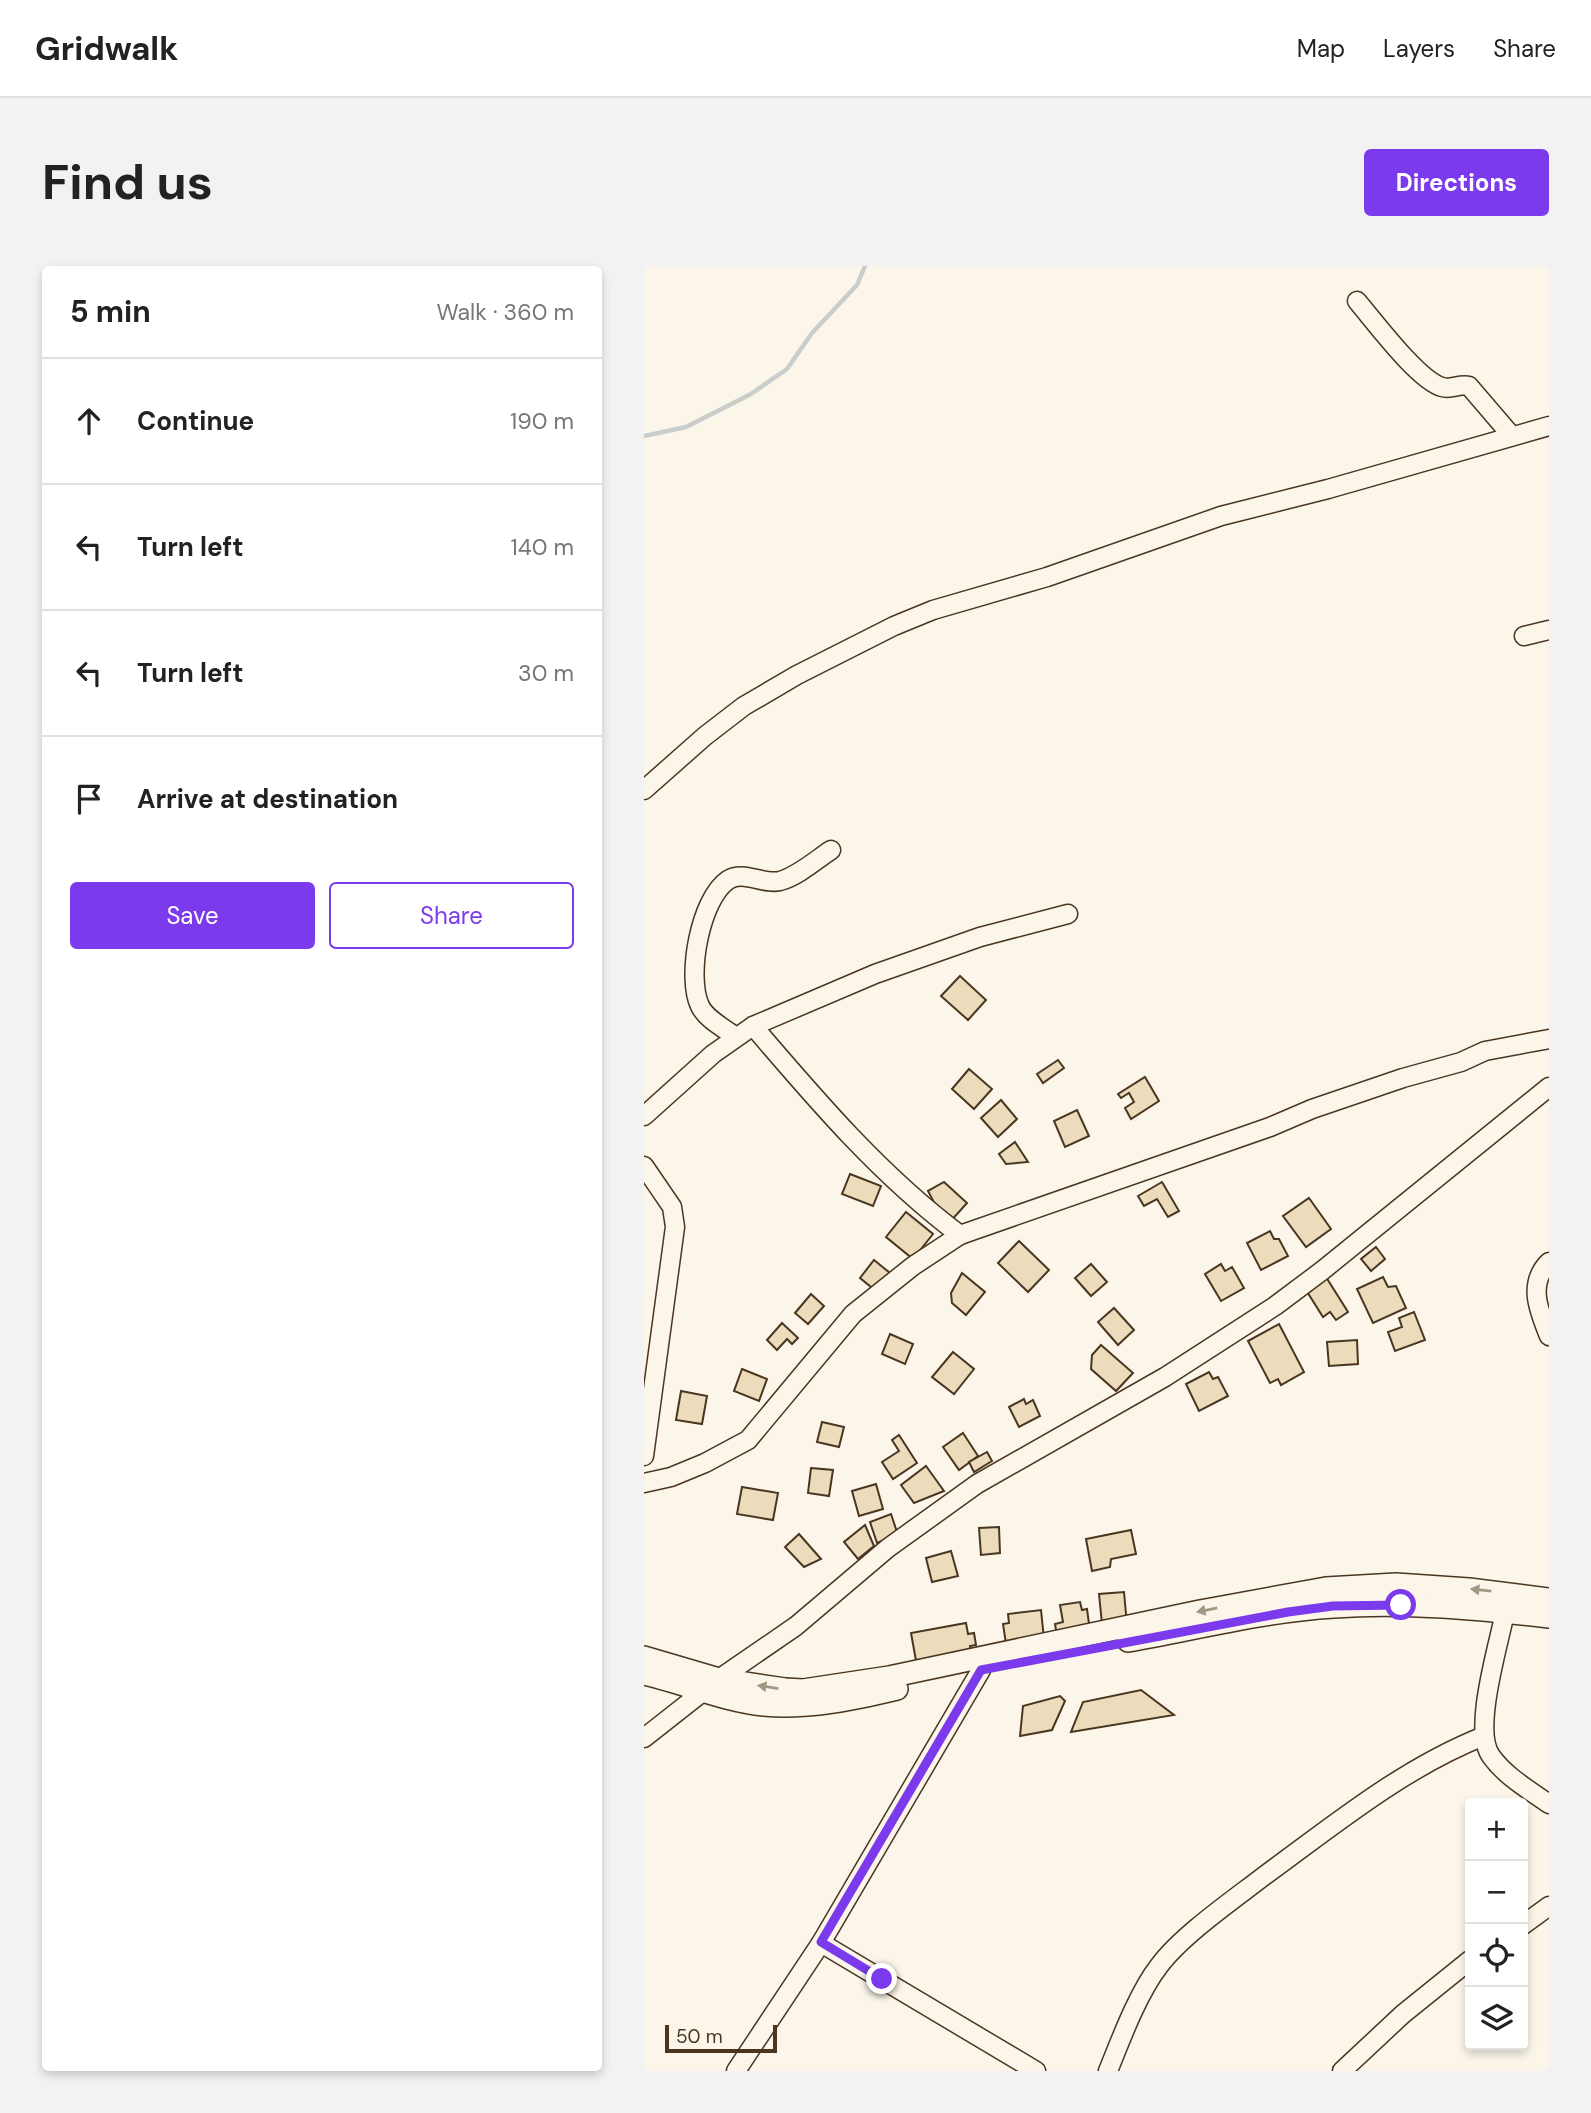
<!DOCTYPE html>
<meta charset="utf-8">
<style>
:root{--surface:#fff;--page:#f2f2f2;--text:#222;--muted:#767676;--line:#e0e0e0;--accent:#7c3aed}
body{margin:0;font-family:"DM Sans",sans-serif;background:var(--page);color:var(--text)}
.controls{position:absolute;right:21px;bottom:21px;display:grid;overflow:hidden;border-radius:7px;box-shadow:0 4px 10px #0003}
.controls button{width:63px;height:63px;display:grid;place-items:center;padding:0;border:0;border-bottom:2px solid var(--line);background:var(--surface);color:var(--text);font:35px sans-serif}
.scale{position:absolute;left:21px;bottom:18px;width:112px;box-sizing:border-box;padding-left:7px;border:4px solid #4a3520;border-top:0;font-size:19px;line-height:24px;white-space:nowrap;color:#4a3520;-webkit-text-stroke:5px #fbf6e9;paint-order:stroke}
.stop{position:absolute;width:21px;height:21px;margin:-16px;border:5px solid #7c3aed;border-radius:50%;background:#fff}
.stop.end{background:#7c3aed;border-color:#fff;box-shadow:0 2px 7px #0008}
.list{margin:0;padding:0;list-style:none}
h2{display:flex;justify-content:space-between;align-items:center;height:91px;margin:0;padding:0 28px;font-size:30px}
h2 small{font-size:23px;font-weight:400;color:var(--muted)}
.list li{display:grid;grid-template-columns:46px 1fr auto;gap:21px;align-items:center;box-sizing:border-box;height:126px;padding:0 28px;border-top:2px solid var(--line)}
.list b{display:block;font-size:26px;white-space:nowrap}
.list em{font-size:23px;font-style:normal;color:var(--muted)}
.actions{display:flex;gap:14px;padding:21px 28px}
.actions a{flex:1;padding:16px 0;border:2px solid var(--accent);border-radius:7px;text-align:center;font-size:24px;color:var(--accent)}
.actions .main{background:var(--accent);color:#fff}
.icon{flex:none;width:38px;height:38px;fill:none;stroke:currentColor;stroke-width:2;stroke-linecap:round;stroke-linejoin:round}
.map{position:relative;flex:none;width:905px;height:1805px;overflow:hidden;border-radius:7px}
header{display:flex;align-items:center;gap:42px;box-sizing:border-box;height:98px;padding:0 35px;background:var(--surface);border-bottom:2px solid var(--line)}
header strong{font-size:33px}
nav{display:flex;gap:38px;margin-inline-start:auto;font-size:24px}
.intro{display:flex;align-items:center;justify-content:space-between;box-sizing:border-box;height:168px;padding:0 42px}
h1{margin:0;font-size:49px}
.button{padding:18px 32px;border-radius:7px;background:var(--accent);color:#fff;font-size:24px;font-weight:700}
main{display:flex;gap:42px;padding:0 42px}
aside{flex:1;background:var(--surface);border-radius:7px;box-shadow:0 4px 10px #0003}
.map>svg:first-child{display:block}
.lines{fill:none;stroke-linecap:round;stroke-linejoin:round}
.stream{stroke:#c9cecd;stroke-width:4.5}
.building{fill:#ecdcbc;stroke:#4a3520;stroke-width:2}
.minor-casing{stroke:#4a3520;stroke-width:21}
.major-casing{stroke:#4a3520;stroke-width:24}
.minor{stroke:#fbf6e9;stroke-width:18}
.major{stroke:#fbf6e9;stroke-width:21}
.oneway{fill:#a29684}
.route{stroke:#7c3aed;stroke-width:9}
</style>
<header>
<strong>Gridwalk</strong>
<nav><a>Map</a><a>Layers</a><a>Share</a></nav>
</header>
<div class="intro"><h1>Find us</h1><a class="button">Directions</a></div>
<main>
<aside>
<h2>5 min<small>Walk · 360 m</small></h2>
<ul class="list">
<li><svg class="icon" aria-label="ahead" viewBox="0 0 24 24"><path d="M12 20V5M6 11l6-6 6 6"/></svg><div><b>Continue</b></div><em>190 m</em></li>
<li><svg class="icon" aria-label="left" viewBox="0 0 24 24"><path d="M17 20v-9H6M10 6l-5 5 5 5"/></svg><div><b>Turn left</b></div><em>140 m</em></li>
<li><svg class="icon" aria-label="left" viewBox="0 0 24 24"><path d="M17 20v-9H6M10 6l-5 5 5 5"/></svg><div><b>Turn left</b></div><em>30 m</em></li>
<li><svg class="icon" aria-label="arrive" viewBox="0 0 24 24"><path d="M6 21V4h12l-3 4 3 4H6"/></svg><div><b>Arrive at destination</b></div></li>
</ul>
<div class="actions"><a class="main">Save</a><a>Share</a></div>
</aside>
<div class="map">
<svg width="905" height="1805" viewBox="0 0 905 1805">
<rect width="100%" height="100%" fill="#fbf6e9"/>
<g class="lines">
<polyline class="stream" points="0,170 42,161 107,128 143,103 168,67 213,19 221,0"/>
</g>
<g class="building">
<polygon points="316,710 342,734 324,754 297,730"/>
<polygon points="414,794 420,802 399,817 393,808"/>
<polygon points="325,803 348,823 330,843 308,823"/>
<polygon points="501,811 515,835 487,853 481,842 490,836 485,827 477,832 474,828"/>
<polygon points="357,834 373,853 354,871 337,852"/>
<polygon points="433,844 445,870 421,881 410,855"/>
<polygon points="371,876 384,896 362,898 355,888"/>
<polygon points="206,908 237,920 229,940 198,928"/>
<polygon points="300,916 323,937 305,957 296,948 284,925"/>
<polygon points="518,916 535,945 524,951 513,933 500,940 494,930"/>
<polygon points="665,932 687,963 662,981 639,950"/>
<polygon points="262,946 289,968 269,993 242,971"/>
<polygon points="626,965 630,973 635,973 644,990 617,1004 603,977"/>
<polygon points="375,975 405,1004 384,1026 354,997"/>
<polygon points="732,981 741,993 727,1005 717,993"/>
<polygon points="230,994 246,1007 232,1025 216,1012"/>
<polygon points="447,998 463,1016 447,1030 431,1012"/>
<polygon points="577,998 581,1005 588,1001 600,1022 577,1035 561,1008"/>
<polygon points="318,1007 341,1026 322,1049 308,1037 307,1027"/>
<polygon points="682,1011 704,1046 692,1054 686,1046 679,1051 662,1024"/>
<polygon points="739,1011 744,1021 752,1020 762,1042 729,1057 713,1023"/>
<polygon points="167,1028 180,1040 164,1058 151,1047"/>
<polygon points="470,1042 490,1064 474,1079 454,1056"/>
<polygon points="770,1046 781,1074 751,1085 744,1066 758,1061 755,1052"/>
<polygon points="138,1057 154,1072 148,1078 143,1073 133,1084 123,1074"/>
<polygon points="635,1058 660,1106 637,1119 634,1113 626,1117 604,1075"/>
<polygon points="246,1068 269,1078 261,1098 238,1088"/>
<polygon points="713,1074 714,1098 685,1100 683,1076"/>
<polygon points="457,1079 489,1107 472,1125 447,1103 448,1089"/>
<polygon points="309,1086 330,1103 310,1128 288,1111"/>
<polygon points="98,1103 123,1113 115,1135 90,1125"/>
<polygon points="565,1106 569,1113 574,1111 584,1130 555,1145 542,1118"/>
<polygon points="37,1125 63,1130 58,1158 32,1154"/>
<polygon points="380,1133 382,1138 389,1134 396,1150 375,1161 365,1141"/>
<polygon points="178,1156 200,1161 195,1181 173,1176"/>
<polygon points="319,1167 334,1190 315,1204 299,1181"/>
<polygon points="255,1169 273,1197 249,1213 238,1196 255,1185 248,1174"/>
<polygon points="343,1186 348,1195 330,1206 325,1196"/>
<polygon points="282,1200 300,1225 270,1237 257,1219"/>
<polygon points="167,1202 189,1204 185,1230 164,1227"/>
<polygon points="232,1218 239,1243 215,1250 208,1225"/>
<polygon points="98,1221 134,1227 129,1254 93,1248"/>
<polygon points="247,1248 254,1269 233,1277 226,1256"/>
<polygon points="221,1259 230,1280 214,1293 200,1276"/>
<polygon points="355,1261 356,1287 337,1289 335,1262"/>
<polygon points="487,1264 492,1288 467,1293 466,1301 448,1305 442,1273"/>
<polygon points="155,1268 177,1293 160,1301 141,1281"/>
<polygon points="307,1285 314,1310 288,1316 282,1292"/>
<polygon points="480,1326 483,1359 458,1358 455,1328"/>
<polygon points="436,1336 438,1344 443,1343 446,1365 413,1370 411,1358 419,1356 416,1339"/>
<polygon points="397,1344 400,1373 362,1378 359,1358 365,1357 364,1348"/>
<polygon points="322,1357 324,1368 330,1367 332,1379 326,1380 328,1390 273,1400 267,1367"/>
<polygon points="497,1424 530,1449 427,1466 439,1436"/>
<polygon points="416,1430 421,1435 408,1464 376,1470 379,1440"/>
</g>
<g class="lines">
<defs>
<g id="minor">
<path d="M713 35C731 56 774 114 798 121 808 124 816 117 825 120L867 169"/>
<polyline points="880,370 905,364"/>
<polyline points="0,524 61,470 100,440 153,409 250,360 289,344 403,311 577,250 684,223 905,160"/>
<path d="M109 760C173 835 237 910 316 969"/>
<path d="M92 771C80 762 62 753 56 740 42 711 56 633 84 614 99 604 119 619 136 615 154 610 172 594 187 584"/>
<polyline points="0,850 69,788 109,760 231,708 336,671 424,648"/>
<polyline points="0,900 28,941 31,961 0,1190"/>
<path d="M905 996C883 1018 895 1045 905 1070"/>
<polyline points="0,1217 27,1211 61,1197 104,1174 209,1048 269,1000 316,969 626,861 668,843 759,812 817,796 841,785 905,773"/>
<path d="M861 1346C855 1378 828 1464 847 1490 861 1510 885 1524 905 1538"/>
<polyline points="0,1472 75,1413 152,1360 244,1282 333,1218 521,1111 631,1040 679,1004 905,821"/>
<polyline points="879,1659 905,1640"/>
<polyline points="177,1677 392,1805"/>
<polyline points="92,1805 177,1677 337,1404"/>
<path d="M464 1805C477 1773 494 1727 515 1700 538 1669 589 1634 620 1610 690 1559 759 1502 840 1470"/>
<polyline points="698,1805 759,1748 826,1694"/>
</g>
<g id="major">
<path d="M484 1375C552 1363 621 1345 690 1341 762 1336 834 1343 905 1351"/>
<polyline points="0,1391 75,1413 141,1423 159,1424 245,1411 556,1345 682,1322 752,1318 825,1323 905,1333"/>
<path d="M0 1408C40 1417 79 1435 120 1439 164 1443 211 1433 253 1423"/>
</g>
</defs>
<use href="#minor" class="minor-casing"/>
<use href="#major" class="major-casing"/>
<use href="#minor" class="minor"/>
<use href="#major" class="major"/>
</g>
<defs><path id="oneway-solid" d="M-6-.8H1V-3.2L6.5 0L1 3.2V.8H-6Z" transform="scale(1.75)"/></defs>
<g class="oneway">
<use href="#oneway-solid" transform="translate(837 1324) rotate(-174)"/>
<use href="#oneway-solid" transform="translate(563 1344) rotate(169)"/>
<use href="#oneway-solid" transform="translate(124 1421) rotate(-171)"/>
</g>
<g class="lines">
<polyline class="route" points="238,1713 177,1676 337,1404 644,1346 689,1340 757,1339"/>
</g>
</svg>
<div class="controls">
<button>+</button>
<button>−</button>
<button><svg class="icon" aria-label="locate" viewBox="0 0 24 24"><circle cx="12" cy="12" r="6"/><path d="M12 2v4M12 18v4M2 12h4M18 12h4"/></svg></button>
<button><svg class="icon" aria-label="layers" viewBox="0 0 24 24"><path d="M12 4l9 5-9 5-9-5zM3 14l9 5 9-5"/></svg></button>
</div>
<div class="scale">50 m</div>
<div class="stop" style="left:757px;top:1339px"></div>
<div class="stop end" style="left:238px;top:1713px"></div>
</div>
</main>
